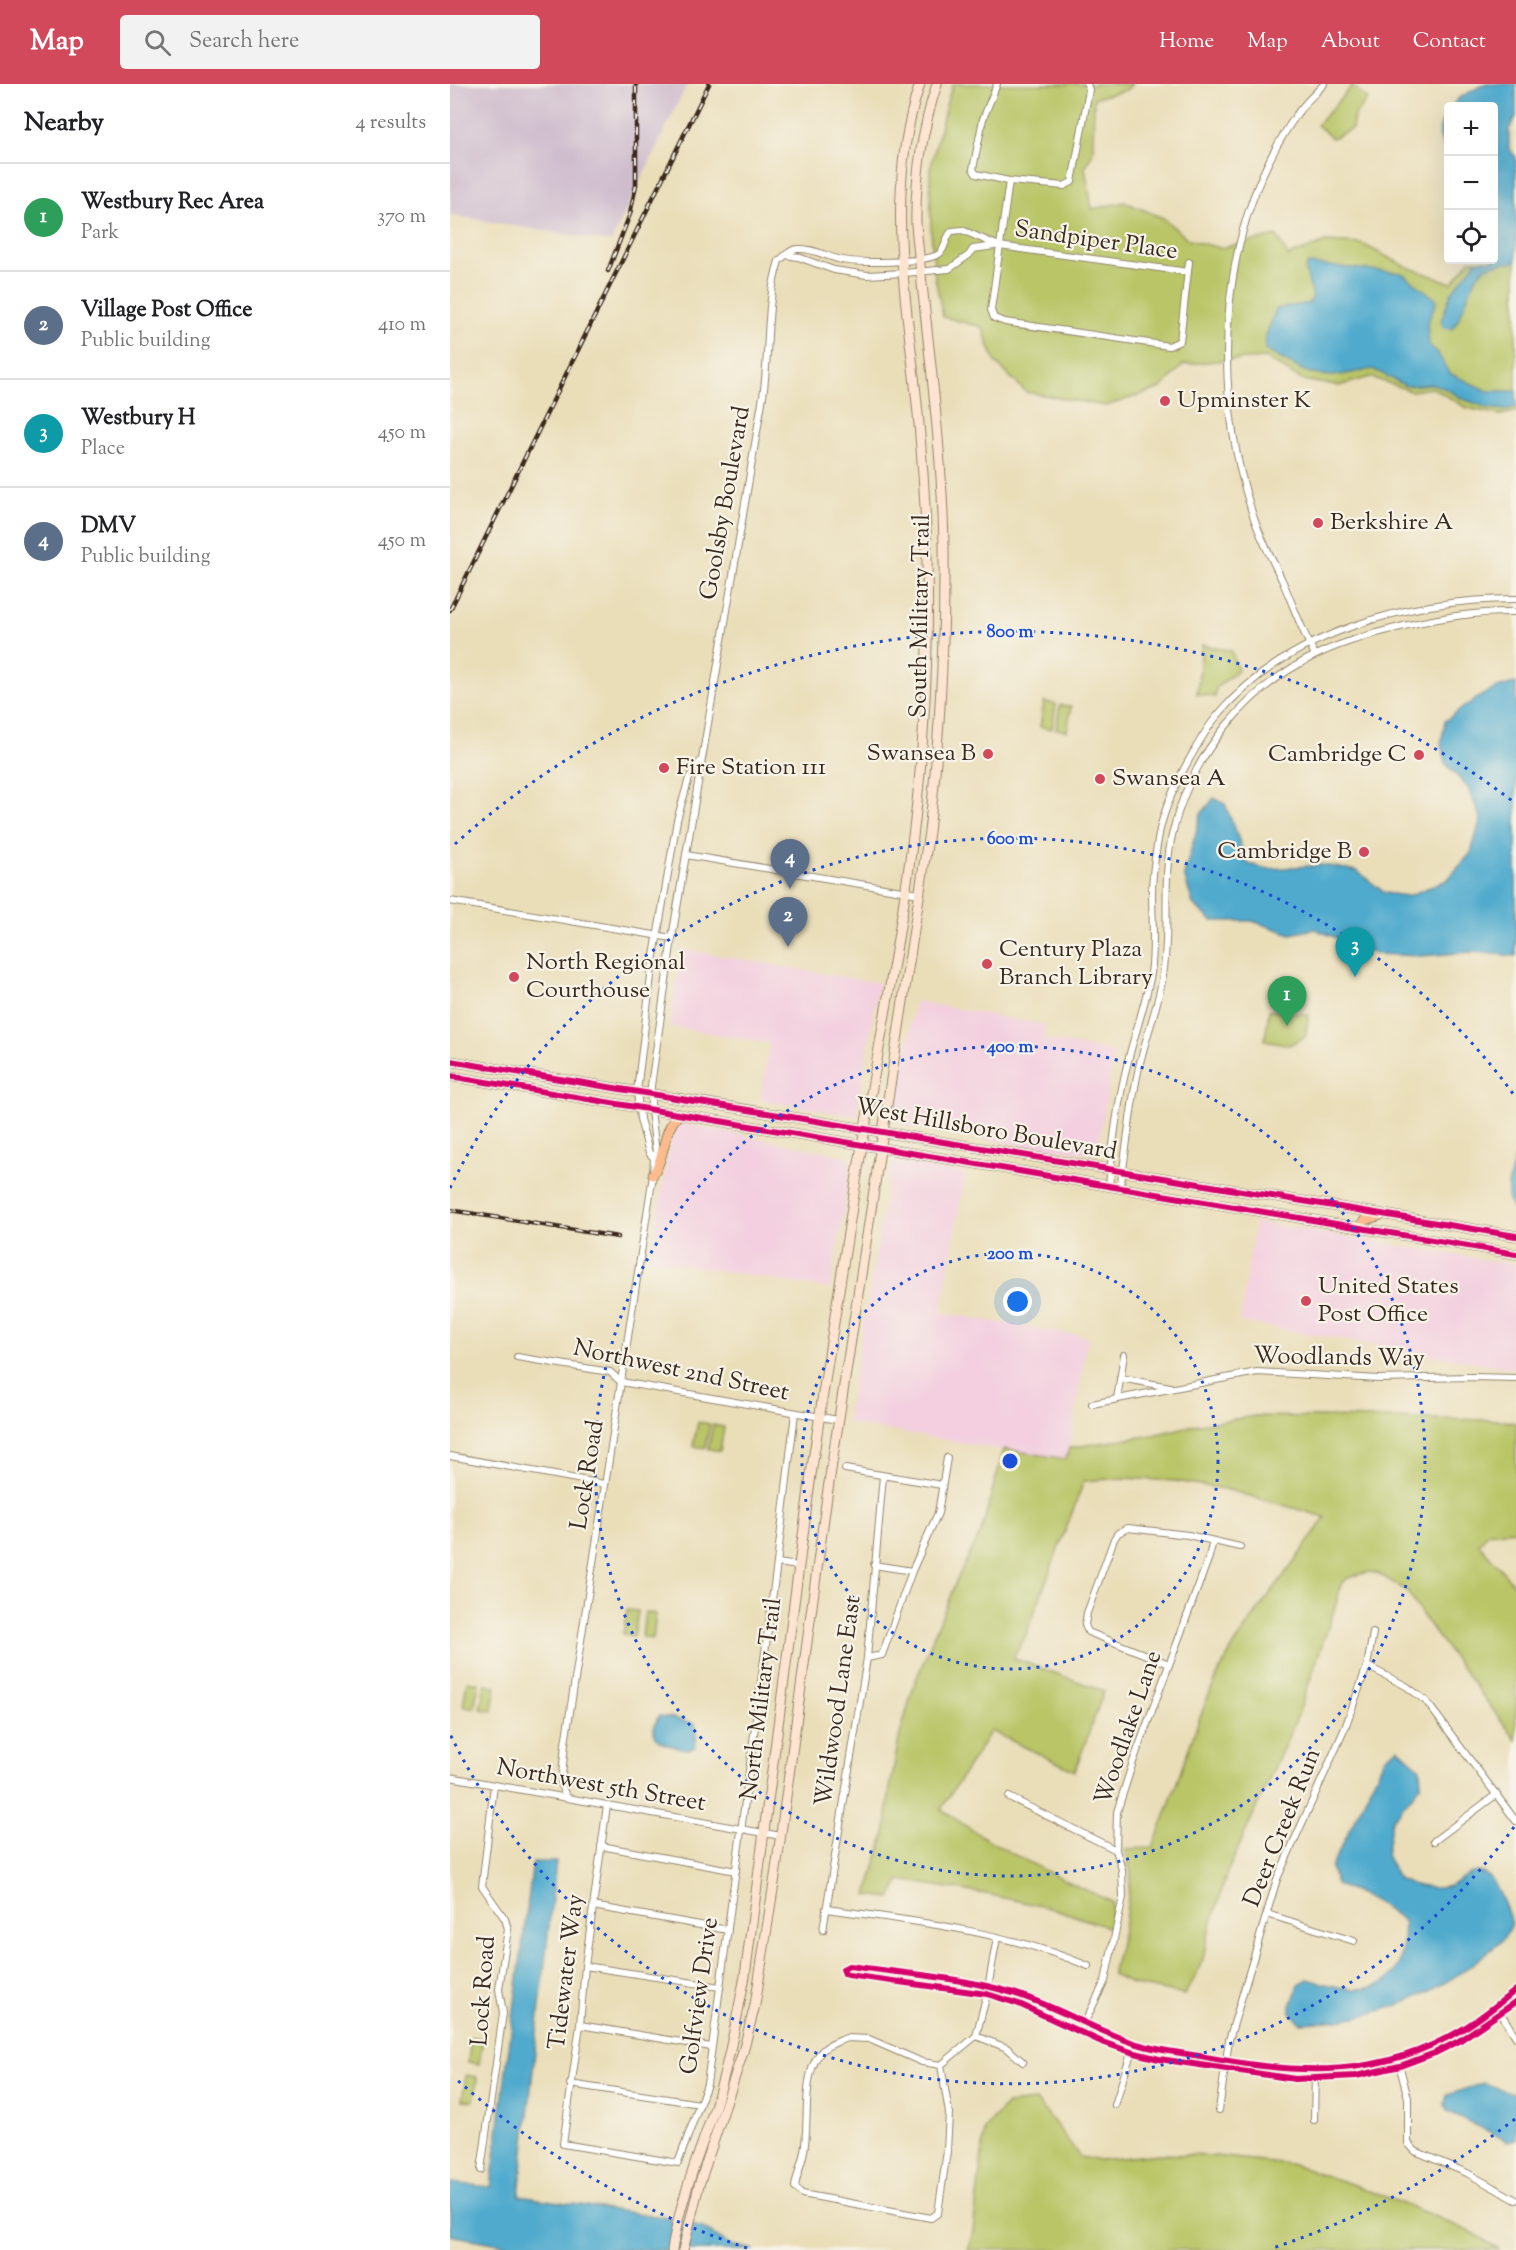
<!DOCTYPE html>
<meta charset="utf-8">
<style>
:root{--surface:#fff;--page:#f2f2f2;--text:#202124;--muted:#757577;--line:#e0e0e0;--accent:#d1495b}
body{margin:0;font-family:"Sorts Mill Goudy",serif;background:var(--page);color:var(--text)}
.controls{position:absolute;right:18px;top:18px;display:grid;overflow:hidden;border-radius:6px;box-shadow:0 6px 24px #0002}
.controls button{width:54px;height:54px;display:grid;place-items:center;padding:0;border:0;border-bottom:2px solid var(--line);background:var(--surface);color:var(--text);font:30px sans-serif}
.you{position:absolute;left:568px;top:1218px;width:21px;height:21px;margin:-15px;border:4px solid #fff;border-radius:50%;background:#1a73e8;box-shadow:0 0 0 9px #1a73e833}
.badge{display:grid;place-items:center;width:39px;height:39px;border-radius:50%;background:var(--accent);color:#fff;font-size:20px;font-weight:700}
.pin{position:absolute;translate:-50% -50px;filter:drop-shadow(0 2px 3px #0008)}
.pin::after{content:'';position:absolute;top:32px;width:21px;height:18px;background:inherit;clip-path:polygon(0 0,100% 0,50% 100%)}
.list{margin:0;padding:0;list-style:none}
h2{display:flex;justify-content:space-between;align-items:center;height:78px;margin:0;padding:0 24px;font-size:26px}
h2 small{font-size:20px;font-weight:400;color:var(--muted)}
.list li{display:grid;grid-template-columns:39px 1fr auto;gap:18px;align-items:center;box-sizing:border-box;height:108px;padding:0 24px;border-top:2px solid var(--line)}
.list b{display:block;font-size:22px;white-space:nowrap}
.list p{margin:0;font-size:20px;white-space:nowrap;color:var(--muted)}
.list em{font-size:20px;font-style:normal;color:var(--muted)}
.icon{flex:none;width:33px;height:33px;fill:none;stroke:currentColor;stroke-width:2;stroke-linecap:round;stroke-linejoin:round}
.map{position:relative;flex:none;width:1066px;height:2166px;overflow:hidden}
header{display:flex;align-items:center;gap:36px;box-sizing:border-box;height:84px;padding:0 30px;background:var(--accent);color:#fff}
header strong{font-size:28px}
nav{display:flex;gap:33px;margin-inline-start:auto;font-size:21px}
.search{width:420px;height:54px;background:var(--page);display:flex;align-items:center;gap:15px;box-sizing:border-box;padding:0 21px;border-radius:6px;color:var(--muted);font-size:22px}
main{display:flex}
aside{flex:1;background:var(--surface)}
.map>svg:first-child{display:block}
.built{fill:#f3cfdf}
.industrial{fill:#cfbdce}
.green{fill:#b9c566;stroke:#7a7842;stroke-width:1.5}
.water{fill:#4faacd;stroke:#456a76;stroke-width:1.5}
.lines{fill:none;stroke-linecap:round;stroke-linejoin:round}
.street-casing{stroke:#92846c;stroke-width:8}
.secondary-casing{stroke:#92846c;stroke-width:11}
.primary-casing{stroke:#92846c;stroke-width:11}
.street{stroke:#fff;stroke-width:6}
.secondary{stroke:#fde4d1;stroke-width:9}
.primary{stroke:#fbbb8d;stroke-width:9}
.rail-casing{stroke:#3b2a1e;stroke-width:4.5}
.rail{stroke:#f7f3e8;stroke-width:2;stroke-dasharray:7;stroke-linecap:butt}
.cycleway-casing{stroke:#f7f3e8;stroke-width:10}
.cycleway{stroke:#d6006c;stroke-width:6}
.ring{fill:none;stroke:#1d4ed8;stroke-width:3;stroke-dasharray:3 6}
.poi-dot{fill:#d1495b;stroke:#f7f3e8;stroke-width:2}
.labels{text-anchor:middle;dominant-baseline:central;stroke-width:4.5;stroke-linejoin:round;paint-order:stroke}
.street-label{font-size:24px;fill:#3b2a1e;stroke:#f7f3e8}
.poi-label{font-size:24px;fill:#3b2a1e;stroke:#f7f3e8;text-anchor:start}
.centre{fill:#1d4ed8;stroke:#f7f3e8;stroke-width:3}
.ring-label{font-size:18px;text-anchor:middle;font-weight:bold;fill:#1d4ed8;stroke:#f7f3e8;stroke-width:4.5;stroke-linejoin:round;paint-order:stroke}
</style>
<header>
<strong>Map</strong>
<div class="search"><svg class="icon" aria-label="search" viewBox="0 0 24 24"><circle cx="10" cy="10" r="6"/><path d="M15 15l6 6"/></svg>Search here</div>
<nav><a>Home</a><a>Map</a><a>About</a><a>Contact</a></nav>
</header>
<main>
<aside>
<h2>Nearby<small>4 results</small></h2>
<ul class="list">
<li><span class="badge" style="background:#2e9e5b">1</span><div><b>Westbury Rec Area</b><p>Park</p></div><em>370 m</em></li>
<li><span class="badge" style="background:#5c6f8a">2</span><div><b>Village Post Office</b><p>Public building</p></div><em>410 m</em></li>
<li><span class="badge" style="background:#0f9aa8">3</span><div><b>Westbury H</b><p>Place</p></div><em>450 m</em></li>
<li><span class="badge" style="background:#5c6f8a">4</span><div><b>DMV</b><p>Public building</p></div><em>450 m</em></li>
</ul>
</aside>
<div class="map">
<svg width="1066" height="2166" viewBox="0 0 1066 2166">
<rect width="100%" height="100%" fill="#f7f3e8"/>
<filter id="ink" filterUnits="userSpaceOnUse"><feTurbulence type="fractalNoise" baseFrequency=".0167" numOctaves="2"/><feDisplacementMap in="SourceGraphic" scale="12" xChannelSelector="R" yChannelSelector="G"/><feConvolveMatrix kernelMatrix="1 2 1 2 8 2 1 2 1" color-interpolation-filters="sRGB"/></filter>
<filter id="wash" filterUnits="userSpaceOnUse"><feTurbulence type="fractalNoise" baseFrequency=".008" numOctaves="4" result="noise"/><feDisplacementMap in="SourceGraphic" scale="24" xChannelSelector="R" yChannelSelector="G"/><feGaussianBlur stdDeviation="1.35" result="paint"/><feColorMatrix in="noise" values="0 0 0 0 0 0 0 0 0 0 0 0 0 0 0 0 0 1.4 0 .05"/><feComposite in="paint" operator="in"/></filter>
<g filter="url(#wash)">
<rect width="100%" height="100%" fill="#eadeb9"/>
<g class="built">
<polygon points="231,865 429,899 406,1032 310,1016 319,959 219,942"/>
<polygon points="465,917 595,941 593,955 664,968 647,1070 570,1061 453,1041 445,1031"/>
<polygon points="230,1039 396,1072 401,1083 380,1205 200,1175 222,1048"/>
<polygon points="442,1077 515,1090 491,1229 638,1253 617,1377 396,1339"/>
<polygon points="805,1138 1066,1181 1066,1285 790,1238"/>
</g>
<polygon class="industrial" points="0,0 237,0 161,158 0,131"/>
<g class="green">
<polygon points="503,0 682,0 676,6 644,14 643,68 635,84 642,125 675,118 713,134 739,156 770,164 827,152 838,172 876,158 912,160 957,183 1002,199 1020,176 1066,177 1066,328 1050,331 1017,324 983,304 961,307 920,293 889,302 852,296 816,274 765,277 733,281 711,304 656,322 576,308 545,278 532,243 493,233 485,193 481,147 480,85 497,18"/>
<polygon points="902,2 918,15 904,32 902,45 882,54 867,41"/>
<polygon points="752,561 781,567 788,586 766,604 765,613 747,610"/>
<polygon points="594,618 606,620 602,645 590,643"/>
<polygon points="610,621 621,623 617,647 606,645"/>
<polygon points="819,926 859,931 855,953 839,961 815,956"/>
<path d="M806 1332 1046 1336 1066 1339V1446L1037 1449 1029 1460 1066 1503V1656L976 1537 957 1507 929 1490 920 1488 910 1490 898 1494 891 1500 886 1520 848 1631 777 1789 757 1854 753 1875 744 1895 734 1911 682 1900 662 1891 675 1838 681 1790 675 1765 703 1764C714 1735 724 1707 734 1678 748 1638 762 1596 785 1560 813 1516 847 1477 875 1433L775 1405 725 1397 674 1394 634 1397 575 1553 563 1574 654 1607 625 1687 541 1647 491 1725C543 1763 603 1791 662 1818L660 1844 605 1825 536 1810 450 1796 441 1814 417 1811 436 1745 439 1711 449 1654 464 1601 507 1495 531 1448 554 1365 616 1375 619 1364 703 1351 749 1340Z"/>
<polygon points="248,1338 260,1340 255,1364 243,1362"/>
<polygon points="263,1341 274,1343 270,1367 258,1365"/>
<polygon points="177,1526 188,1527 184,1552 173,1550"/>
<polygon points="195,1528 206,1530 203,1555 192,1553"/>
<polygon points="17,1597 29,1599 24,1624 13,1622"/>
<polygon points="35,1600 46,1602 42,1627 30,1625"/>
<polygon points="21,1953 33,1955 29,1980 18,1978"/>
<polygon points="16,1991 27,1993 24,2017 12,2016"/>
<path d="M586 2017C603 2034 615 2054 630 2073L650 2076 710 2070 765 2072 840 2080 901 2100 979 2130 1023 2149 1049 2166H518L523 2147 535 2045 557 2020Z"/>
</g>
<g class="water">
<path d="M1034 0H1066V33L1059 45V65L1066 73V178C1058 179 1044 179 1037 183 1019 193 1016 230 1002 245L994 244 991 237 1001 209 1027 176H1044L1046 117 1044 113V22H1002L1009 14Z"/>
<path d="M998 28V69C987 53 987 44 998 28Z"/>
<polygon points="858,180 952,189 987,216 977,240 979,261 987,268 999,289 1038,307 1066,307 1066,323 1054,326 1039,324 1013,315 994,304 983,300 956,302 923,285 884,292 869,291 854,287 815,266 816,252 826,225 859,219 863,213 855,185"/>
<path d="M1066 599V872L1022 868 971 872 925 870 865 845 841 850 802 837H762L743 820 734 791 751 730 764 714 775 720 798 780 819 785 873 781 907 787 935 809 958 812 997 796 1021 769 1031 734 1018 704 995 679 991 660 995 637C1018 620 1037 604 1066 599Z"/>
<path d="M1066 1070V1128C1050 1115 1062 1087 1066 1070Z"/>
<path d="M209 1632 224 1634 245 1640 247 1649 245 1663C238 1666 233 1665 226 1663 207 1659 197 1652 209 1632Z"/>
<path d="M948 1664 970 1684 971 1701 942 1736 936 1771 949 1796C963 1801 979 1806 995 1803 1011 1800 1023 1776 1042 1796 1049 1804 1057 1828 1062 1839 1055 1858 1044 1863 1029 1875 977 1917 917 1937 851 1939L841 1930V1922L849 1900 858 1895C887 1904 933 1918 949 1879 954 1867 953 1852 954 1838 932 1819 914 1810 886 1801L881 1784 935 1674Z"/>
<polygon points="83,1778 106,1778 69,2112 212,2133 253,2144 281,2161 305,2166 82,2166 0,2151 0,2099 41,2103"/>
<polygon points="1033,1999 1066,2010 1066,2055 1058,2057 997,2027 995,2020 997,2011"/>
</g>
</g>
<g filter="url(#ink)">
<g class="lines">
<defs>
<g id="street">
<polyline points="547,0 533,35 523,85 526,90 559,97 614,102 622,98 639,6 637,0"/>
<polyline points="559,97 541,226 544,234 555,238 719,262 730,257 739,178"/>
<polyline points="336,171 348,173 384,186 417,191 454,189 499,185 519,171 523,165 545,162"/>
<path d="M865 571C852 547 843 521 832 496 821 473 808 450 801 425 761 298 768 142 847 30 854 19 865 10 874 0"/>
<polyline points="236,771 470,810"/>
<polyline points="0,817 222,854"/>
<polyline points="204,1074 199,1069 190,1035 187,1007 202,884 227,736 239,694 250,678"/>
<path d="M659 1103C662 1062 668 1017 678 977 685 948 696 919 701 889 705 863 702 835 702 808 702 787 706 766 710 745 716 720 727 697 740 674 748 660 756 645 767 632 837 548 960 515 1066 515"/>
<path d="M670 1104C677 1064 680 1023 689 983 696 952 708 923 713 891 721 843 711 796 723 747 741 671 797 603 868 570 895 557 925 549 954 542 992 533 1027 527 1066 528"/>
<polyline points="67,1273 160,1288 171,1298 388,1336"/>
<polyline points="670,1294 720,1303"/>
<polyline points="667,1315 674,1271"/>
<polyline points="642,1320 807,1288 929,1295 1021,1293 1066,1294"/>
<polyline points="0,1372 154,1400"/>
<polyline points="395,1385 492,1401"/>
<polyline points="327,1479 349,1482"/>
<polyline points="424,1481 462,1487"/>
<polyline points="417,1574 432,1571 462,1487 488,1429 497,1374"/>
<polyline points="719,1580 638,1548 635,1541 637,1529 664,1455 668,1449 678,1444 738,1451 790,1463"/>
<polyline points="917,1582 956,1602 976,1617 1066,1737"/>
<polyline points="0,1693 331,1752"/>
<path d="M116 1712 111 1701 115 1660 203 1091 204 1074 206 1069 201 1026V1002L222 854 313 312C320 266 315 221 329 177 334 172 341 165 348 165 363 164 375 172 388 175 406 180 474 179 489 170 496 165 495 153 502 147L512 146 549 162 738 188"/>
<polyline points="559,1713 666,1766"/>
<polyline points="157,1721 135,1882 130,1941 113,2060 228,2079 257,2000 327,1479 345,1329"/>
<polyline points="984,1757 1047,1710"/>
<polyline points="151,1762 286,1787"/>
<polyline points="143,1822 278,1846"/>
<path d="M376 1825C464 1837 555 1847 638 1882"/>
<polyline points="817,1830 904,1857"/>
<polyline points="373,1846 417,1574 433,1392"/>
<polyline points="135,1882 270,1903"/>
<path d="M1066 1906C1048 1920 1030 1935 1011 1946 930 1994 851 1991 761 1974 735 1969 706 1967 681 1958 640 1944 602 1920 560 1908 508 1893 452 1889 399 1882L393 1885 395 1890 398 1891 537 1910 569 1920 652 1958 681 1968 709 1975 845 1995 906 1992 950 1982 985 1969 1009 1957 1066 1918"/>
<polyline points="1050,1928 1066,1953"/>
<polyline points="130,1941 261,1963"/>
<polyline points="633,1942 655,1897 673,1813 672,1786 666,1766 667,1728 683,1678 759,1473 763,1457"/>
<polyline points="526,1952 557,1964 573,1978"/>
<path d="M396 1954 419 1955 472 1978 491 1981 499 2029 497 2067 488 2129 481 2134 352 2110 345 2103C347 2090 352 2079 354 2067 360 2038 350 1984 375 1964 381 1960 390 1957 396 1954Z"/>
<polyline points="949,1980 958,2014 958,2059 965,2067 1017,2089 1066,2116"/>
<polyline points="491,1981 526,1952 537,1910 547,1853"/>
<polyline points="120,2000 250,2020"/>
<polyline points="665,2021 684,1959"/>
<polyline points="769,2026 779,1956 827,1795 895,1644 917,1582 923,1549"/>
<polyline points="864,2036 865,1991"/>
<polyline points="31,2086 53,1929 49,1905 58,1845 55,1835 32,1802 44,1701"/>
</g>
<g id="secondary">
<path d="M222 2166C230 2117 248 2072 264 2026 278 1982 286 1938 295 1892 318 1728 337 1563 360 1398 373 1306 388 1214 402 1123 426 965 463 808 473 649 480 550 479 451 470 352 461 235 431 114 470 0"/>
<path d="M233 2166 249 2101 293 1968 305 1921 326 1786 377 1412 479 748C490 653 495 558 494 462 492 355 476 248 466 141 465 92 472 46 487 0"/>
</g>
<g id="primary">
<polyline points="0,977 1066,1152"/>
<polyline points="0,992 1066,1170"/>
<path d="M203 1091C217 1069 211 1050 228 1031"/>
<polyline points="908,1144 915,1136 931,1131"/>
</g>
</defs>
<use href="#street" class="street-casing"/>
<use href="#secondary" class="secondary-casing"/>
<use href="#primary" class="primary-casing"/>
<use href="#street" class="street"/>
<use href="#secondary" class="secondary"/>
<use href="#primary" class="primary"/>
<defs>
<g id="rail">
<polyline points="158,187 180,130 186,101 186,0"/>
<polyline points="0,526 259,0"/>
<polyline points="0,1126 168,1153"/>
</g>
</defs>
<use href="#rail" class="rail-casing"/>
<use href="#rail" class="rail"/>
<defs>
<g id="cycleway">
<polyline points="0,977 1066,1152"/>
<polyline points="0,992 1066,1170"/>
<path d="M1066 1906C1048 1920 1030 1935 1011 1946 930 1994 851 1991 761 1974 735 1969 706 1967 681 1958 640 1944 602 1920 560 1908 508 1893 452 1889 399 1882L393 1885 395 1890 398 1891 537 1910 569 1920 652 1958 681 1968 709 1975 845 1995 906 1992 950 1982 985 1969 1009 1957 1066 1918"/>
</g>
</defs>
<use href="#cycleway" class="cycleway-casing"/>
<use href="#cycleway" class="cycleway"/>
</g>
</g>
<g class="ring">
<circle cx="560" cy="1377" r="208"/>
<circle cx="560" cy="1377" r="415"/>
<path d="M1064 1743A623 623 0 0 1 0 1650M0 1104A623 623 0 0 1 1064 1011"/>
<path d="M1065 2035A830 830 0 0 1 823 2164M297 2164A830 830 0 0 1 5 1994M5 760A830 830 0 0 1 1065 719"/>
</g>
<g class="poi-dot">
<circle cx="715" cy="317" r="6"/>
<circle cx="868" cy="439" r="6"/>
<circle cx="538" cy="670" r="6"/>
<circle cx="969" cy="671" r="6"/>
<circle cx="214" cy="684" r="6"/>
<circle cx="650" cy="695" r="6"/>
<circle cx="914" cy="768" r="6"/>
<circle cx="537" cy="880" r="6"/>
<circle cx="64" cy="893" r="6"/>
<circle cx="856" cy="1217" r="6"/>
</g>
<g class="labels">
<g class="street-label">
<text transform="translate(646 157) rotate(8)">Sandpiper Place</text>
<text transform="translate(276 419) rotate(-80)">Goolsby Boulevard</text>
<text transform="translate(471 532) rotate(-89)">South Military Trail</text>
<text transform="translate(536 1046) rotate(10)">West Hillsboro Boulevard</text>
<text transform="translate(889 1274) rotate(1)">Woodlands Way</text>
<text transform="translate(231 1287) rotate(12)">Northwest 2nd Street</text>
<text transform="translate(138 1391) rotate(-81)">Lock Road</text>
<text transform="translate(312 1615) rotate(-83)">North Military Trail</text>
<text transform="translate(389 1617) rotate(-82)">Wildwood Lane East</text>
<text transform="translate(679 1644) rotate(-71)">Woodlake Lane</text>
<text transform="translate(151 1702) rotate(10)">Northwest 5th Street</text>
<text transform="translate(833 1744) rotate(-68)">Deer Creek Run</text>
<text transform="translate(117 1888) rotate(-83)">Tidewater Way</text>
<text transform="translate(34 1907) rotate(-86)">Lock Road</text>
<text transform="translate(250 1912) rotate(-82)">Golfview Drive</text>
</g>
<g class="poi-label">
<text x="727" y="317">Upminster K</text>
<text x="880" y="439">Berkshire A</text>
<text x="526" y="670" text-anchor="end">Swansea B</text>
<text x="957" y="671" text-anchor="end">Cambridge C</text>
<text x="226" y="684">Fire Station 111</text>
<text x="662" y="695">Swansea A</text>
<text x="902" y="768" text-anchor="end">Cambridge B</text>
<text x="549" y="866">Century Plaza<tspan x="549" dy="28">Branch Library</tspan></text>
<text x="76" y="879">North Regional<tspan x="76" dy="28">Courthouse</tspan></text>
<text x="868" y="1203">United States<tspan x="868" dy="28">Post Office</tspan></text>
</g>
</g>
<circle cx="560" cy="1377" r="9" class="centre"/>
<g class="ring-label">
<text x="560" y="553">800 m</text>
<text x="560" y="760">600 m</text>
<text x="560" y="968">400 m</text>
<text x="560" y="1175">200 m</text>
</g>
</svg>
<div class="controls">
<button>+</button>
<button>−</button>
<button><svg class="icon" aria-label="locate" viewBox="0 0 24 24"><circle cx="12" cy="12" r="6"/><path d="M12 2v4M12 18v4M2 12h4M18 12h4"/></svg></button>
</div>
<div class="you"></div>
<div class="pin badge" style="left:837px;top:942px;background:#2e9e5b">1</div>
<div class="pin badge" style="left:338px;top:863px;background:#5c6f8a">2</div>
<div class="pin badge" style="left:905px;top:893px;background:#0f9aa8">3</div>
<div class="pin badge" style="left:340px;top:805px;background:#5c6f8a">4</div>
</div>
</main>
